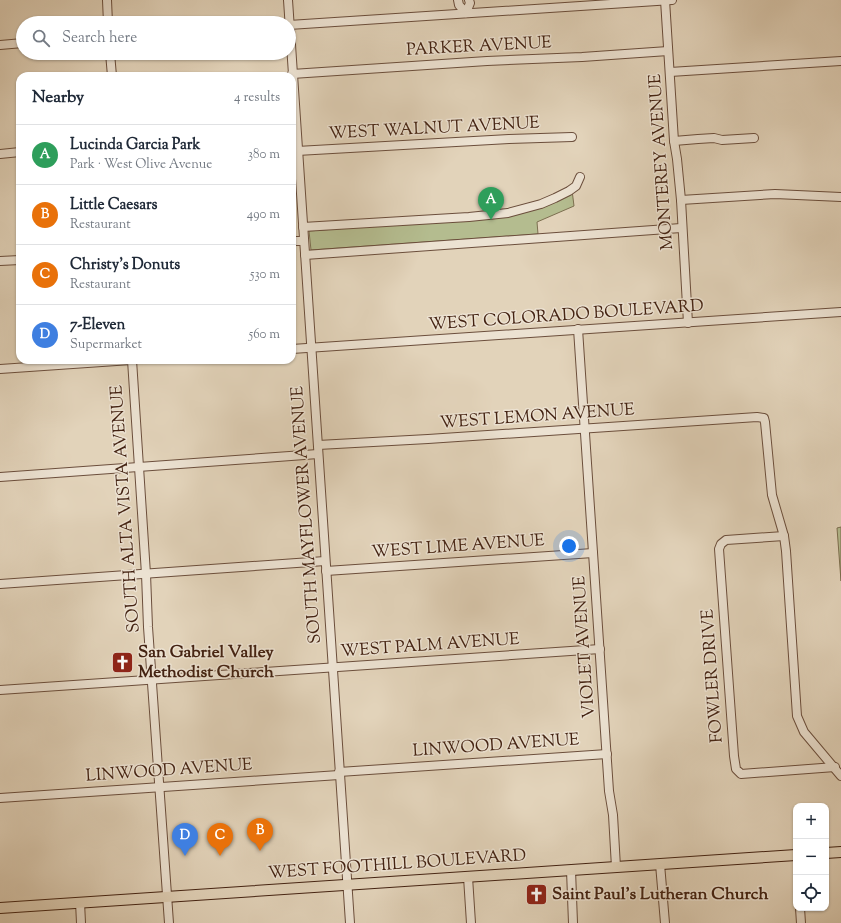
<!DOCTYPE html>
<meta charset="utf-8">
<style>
:root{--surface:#fff;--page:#f6f6f7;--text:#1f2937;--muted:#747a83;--line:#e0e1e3;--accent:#ea580c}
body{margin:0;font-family:"Sorts Mill Goudy",serif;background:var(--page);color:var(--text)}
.controls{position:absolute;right:12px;bottom:12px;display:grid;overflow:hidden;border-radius:8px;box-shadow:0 1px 3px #0004}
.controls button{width:36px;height:36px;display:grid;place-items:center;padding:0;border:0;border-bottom:1px solid var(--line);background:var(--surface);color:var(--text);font:20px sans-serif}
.you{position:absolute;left:569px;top:546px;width:14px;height:14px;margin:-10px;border:3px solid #fff;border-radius:50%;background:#1a73e8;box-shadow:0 0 0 6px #1a73e833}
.badge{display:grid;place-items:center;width:26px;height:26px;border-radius:50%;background:var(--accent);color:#fff;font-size:13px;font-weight:700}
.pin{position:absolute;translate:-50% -33px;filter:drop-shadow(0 1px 2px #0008)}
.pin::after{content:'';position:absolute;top:21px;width:14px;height:12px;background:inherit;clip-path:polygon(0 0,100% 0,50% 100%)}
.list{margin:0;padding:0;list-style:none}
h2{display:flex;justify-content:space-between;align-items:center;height:52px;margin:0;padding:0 16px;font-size:17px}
h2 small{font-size:13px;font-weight:400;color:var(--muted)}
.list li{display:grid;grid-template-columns:26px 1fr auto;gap:12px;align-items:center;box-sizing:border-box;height:60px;padding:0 16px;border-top:1px solid var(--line)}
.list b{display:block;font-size:15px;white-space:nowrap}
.list p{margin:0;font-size:13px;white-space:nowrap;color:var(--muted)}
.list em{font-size:13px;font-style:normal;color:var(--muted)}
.icon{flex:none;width:22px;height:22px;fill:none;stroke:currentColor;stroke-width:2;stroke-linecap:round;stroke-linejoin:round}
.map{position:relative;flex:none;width:841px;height:923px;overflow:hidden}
.search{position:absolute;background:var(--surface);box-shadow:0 1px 3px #0004;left:16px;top:16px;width:280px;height:44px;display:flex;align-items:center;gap:10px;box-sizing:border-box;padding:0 14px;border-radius:22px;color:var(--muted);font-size:15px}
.panel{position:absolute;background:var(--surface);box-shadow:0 1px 3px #0004;left:16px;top:72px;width:280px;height:292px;border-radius:12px}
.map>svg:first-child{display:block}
.green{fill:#b4bc8f;stroke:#7c6f50}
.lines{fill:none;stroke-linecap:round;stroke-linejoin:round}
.minor-casing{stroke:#6b4e3c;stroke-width:10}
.major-casing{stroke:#432212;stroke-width:12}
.minor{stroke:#ece2d2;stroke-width:8}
.major{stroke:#e2d3ba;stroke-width:10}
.labels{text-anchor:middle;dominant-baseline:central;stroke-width:3;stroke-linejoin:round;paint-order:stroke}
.street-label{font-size:17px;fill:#432212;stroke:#ece2d2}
.poi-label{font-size:17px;font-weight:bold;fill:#432212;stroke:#ece2d2;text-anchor:start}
</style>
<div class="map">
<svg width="841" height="923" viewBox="0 0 841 923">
<rect width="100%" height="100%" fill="#e2d3ba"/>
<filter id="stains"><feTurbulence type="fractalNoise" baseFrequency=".005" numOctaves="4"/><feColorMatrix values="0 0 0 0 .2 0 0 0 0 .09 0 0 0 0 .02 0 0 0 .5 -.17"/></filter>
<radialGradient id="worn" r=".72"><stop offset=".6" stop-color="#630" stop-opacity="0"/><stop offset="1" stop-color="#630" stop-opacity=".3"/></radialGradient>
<g class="green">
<polygon points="572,190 574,206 537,222 538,234 311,250 309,231 491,217"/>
<polygon points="841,527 841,581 837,528"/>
</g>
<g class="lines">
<defs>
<g id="minor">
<polyline points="107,0 108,23"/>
<polyline points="288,0 350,923"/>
<polyline points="458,0 459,5 466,13 470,3 469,0"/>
<polyline points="665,0 674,141 677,159 681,200 688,323"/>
<polyline points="289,25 672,0"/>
<polyline points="0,45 23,43"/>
<polyline points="110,53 112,76"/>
<polyline points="670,72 841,61"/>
<polyline points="292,74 487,61 582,57 668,51"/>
<polyline points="674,141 698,139 714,138 722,140 754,138"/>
<polyline points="297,151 509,139 572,137"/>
<polyline points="0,154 20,152"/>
<polyline points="681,200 775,194 841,197"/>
<polyline points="303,227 469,217 508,213 541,204 555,198 569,191 576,186 580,177"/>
<polyline points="292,241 304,241"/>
<polyline points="305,255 681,228"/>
<polyline points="0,261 20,260"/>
<polyline points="578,329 609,791 613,815 616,867"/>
<polyline points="292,349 841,312"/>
<polyline points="132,360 146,574 148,627 169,923"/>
<polyline points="0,369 131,360"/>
<polyline points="318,445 428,439 757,417 764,418 765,422 772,495 784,536 786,551 797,716 804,732 841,776"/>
<polyline points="0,477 318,454"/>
<polyline points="784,536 726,540 721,544 719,549 734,756 736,769 741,774 835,767"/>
<polyline points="326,571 593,553"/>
<polyline points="0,584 325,561"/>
<polyline points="0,690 600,649"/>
<polyline points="339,772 607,754"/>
<polyline points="0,798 339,775"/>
<polyline points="660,864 665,923"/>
<polyline points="571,870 573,923"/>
<polyline points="468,877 471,923"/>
<polyline points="80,902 81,923"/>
<polyline points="800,908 801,923"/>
</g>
<g id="major">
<polyline points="826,853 841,852"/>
<polyline points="0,908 796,855"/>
</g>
</defs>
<use href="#minor" class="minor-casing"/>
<use href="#major" class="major-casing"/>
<use href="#minor" class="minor"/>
<use href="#major" class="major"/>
</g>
<defs>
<symbol id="church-square" viewBox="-11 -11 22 22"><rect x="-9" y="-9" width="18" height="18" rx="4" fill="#8f2418" stroke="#ece2d2"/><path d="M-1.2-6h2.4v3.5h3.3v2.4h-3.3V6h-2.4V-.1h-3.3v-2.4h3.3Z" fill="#fff"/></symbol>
</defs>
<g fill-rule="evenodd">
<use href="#church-square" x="110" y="650" width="25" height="25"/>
<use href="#church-square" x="524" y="882" width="25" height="25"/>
</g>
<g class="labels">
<g class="street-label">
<text transform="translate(479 47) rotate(-3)">PARKER AVENUE</text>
<text transform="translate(434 129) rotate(-3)">WEST WALNUT AVENUE</text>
<text transform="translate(662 162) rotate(-94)">MONTEREY AVENUE</text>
<text transform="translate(566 316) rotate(-4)">WEST COLORADO BOULEVARD</text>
<text transform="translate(537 417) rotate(-4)">WEST LEMON AVENUE</text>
<text transform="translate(126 509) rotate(-94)">SOUTH ALTA VISTA AVENUE</text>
<text transform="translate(307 515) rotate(-94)">SOUTH MAYFLOWER AVENUE</text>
<text transform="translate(458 547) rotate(-4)">WEST LIME AVENUE</text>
<text transform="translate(430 646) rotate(-4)">WEST PALM AVENUE</text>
<text transform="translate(585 647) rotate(-94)">VIOLET AVENUE</text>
<text transform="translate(713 676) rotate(-94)">FOWLER DRIVE</text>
<text transform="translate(496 746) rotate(-4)">LINWOOD AVENUE</text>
<text transform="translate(169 771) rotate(-4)">LINWOOD AVENUE</text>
<text transform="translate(397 865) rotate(-4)">WEST FOOTHILL BOULEVARD</text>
</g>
<g class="poi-label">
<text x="138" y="653">San Gabriel Valley<tspan x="138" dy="20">Methodist Church</tspan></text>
<text x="552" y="895">Saint Paul's Lutheran Church</text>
</g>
</g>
<rect width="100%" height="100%" filter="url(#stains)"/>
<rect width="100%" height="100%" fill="url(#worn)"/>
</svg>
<div class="controls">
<button>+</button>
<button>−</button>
<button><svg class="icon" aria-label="locate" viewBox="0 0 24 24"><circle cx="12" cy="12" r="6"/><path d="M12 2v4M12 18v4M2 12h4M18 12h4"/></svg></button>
</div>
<div class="you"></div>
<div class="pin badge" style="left:491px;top:220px;background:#2e9e5b">A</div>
<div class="pin badge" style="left:260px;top:851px;background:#e8710a">B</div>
<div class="pin badge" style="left:220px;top:856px;background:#e8710a">C</div>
<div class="pin badge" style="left:185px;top:856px;background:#3f7fe0">D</div>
<div class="search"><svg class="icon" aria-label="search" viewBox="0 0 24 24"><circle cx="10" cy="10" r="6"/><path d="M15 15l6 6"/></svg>Search here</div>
<section class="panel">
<h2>Nearby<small>4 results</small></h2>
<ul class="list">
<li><span class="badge" style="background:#2e9e5b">A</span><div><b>Lucinda Garcia Park</b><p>Park · West Olive Avenue</p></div><em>380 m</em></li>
<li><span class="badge" style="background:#e8710a">B</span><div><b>Little Caesars</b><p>Restaurant</p></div><em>490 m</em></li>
<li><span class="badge" style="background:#e8710a">C</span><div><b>Christy's Donuts</b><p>Restaurant</p></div><em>530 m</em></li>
<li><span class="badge" style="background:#3f7fe0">D</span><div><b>7-Eleven</b><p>Supermarket</p></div><em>560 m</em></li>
</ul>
</section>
</div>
